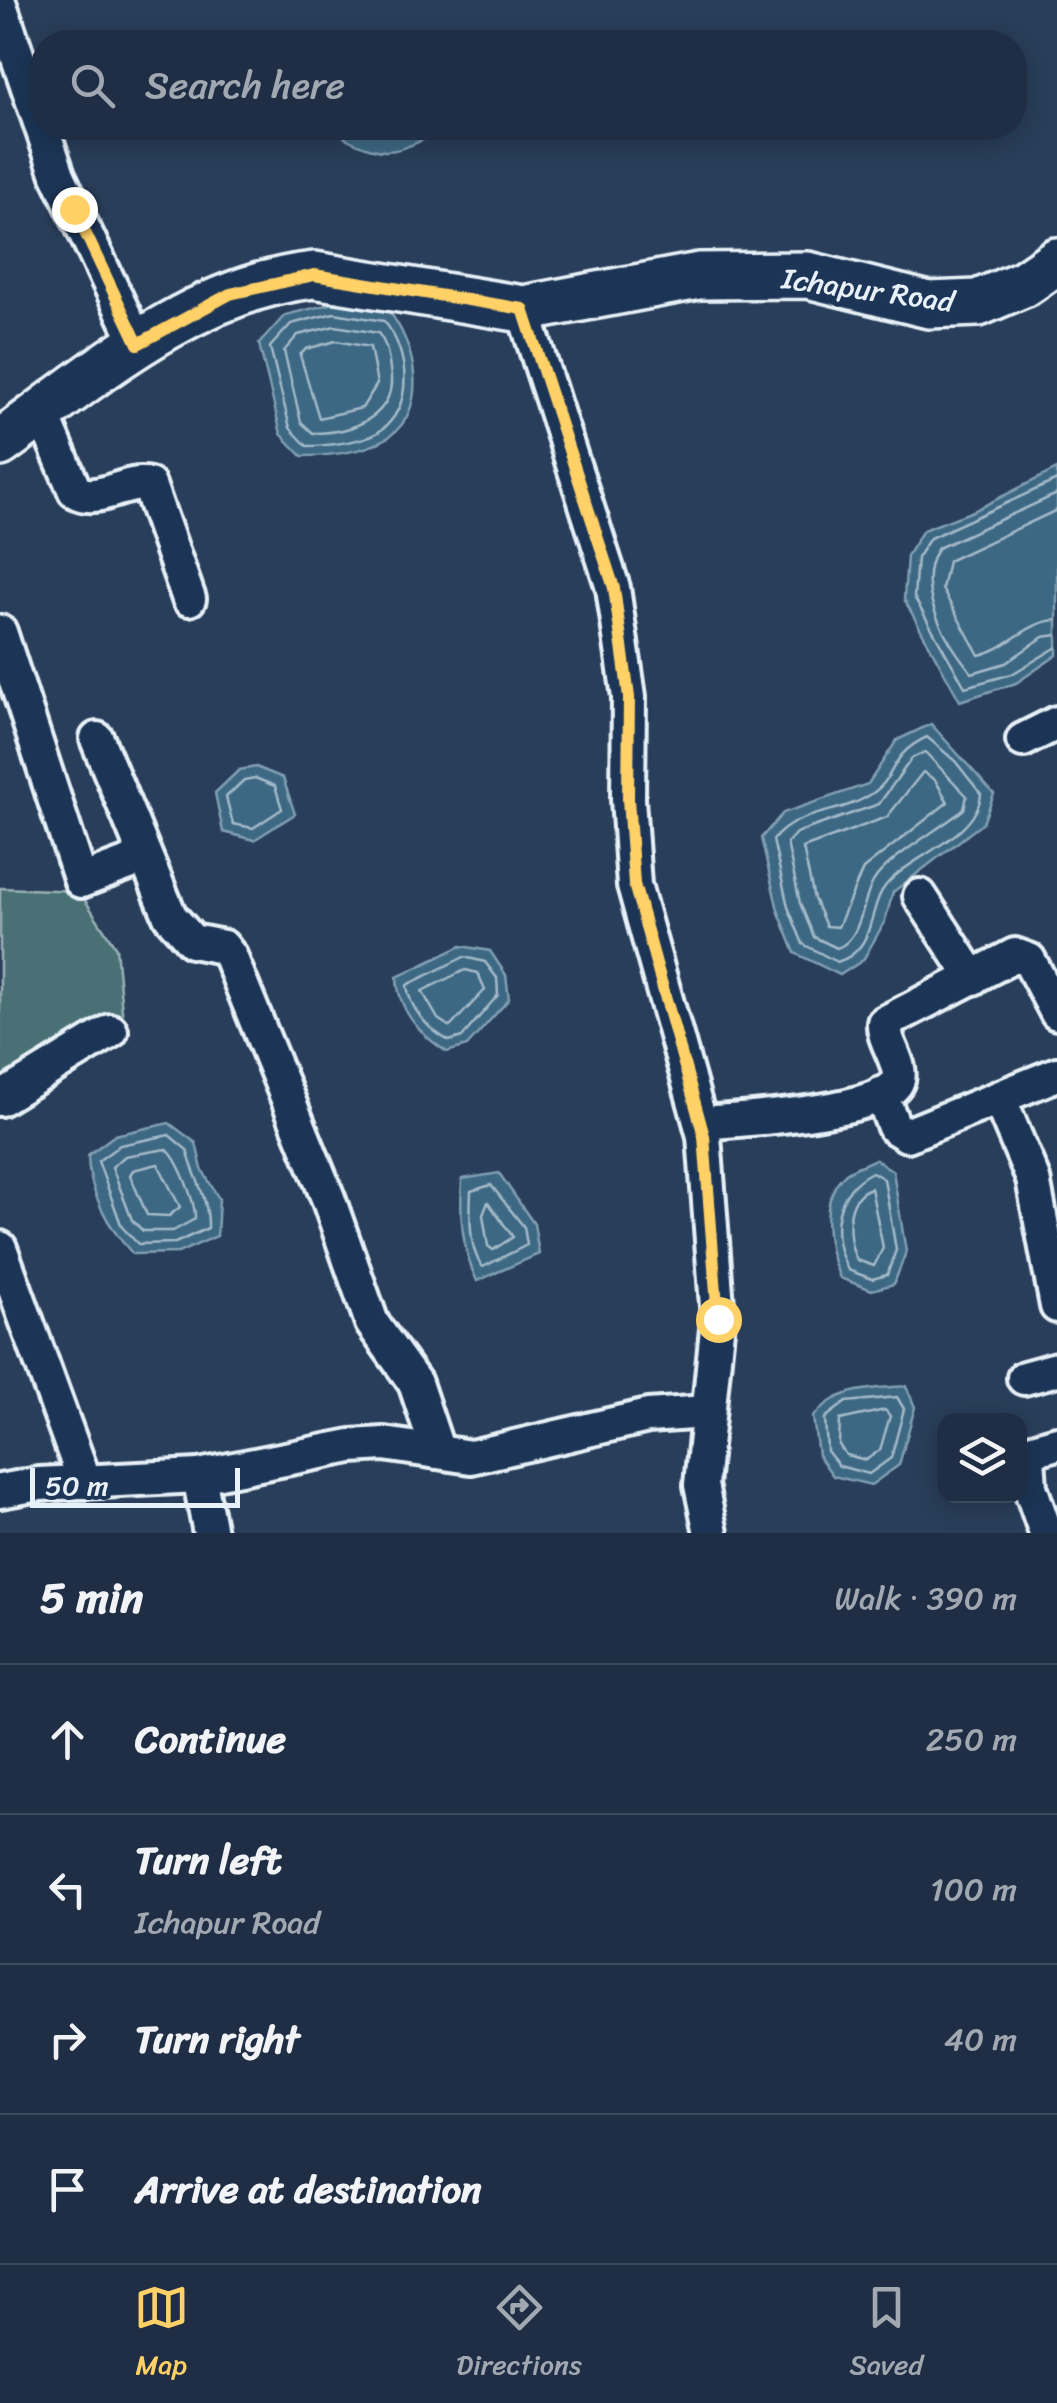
<!DOCTYPE html>
<meta charset="utf-8">
<style>
:root{--surface:#1f2e44;--page:#2c3a4f;--text:#f1f3f6;--muted:#a1a8b2;--line:#3c4a5d;--accent:#ffd166}
body{margin:0;font-family:Sriracha,sans-serif;background:var(--page);color:var(--text)}
.controls{position:absolute;right:30px;bottom:30px;display:grid;overflow:hidden;border-radius:20px;box-shadow:0 5px 25px #0003}
.controls button{width:90px;height:90px;display:grid;place-items:center;padding:0;border:0;border-bottom:2px solid var(--line);background:var(--surface);color:var(--text);font:50px sans-serif}
.scale{position:absolute;left:30px;bottom:25px;width:210px;box-sizing:border-box;padding-left:10px;border:5px solid #e8f1f8;border-top:0;font-size:28px;line-height:35px;white-space:nowrap;color:#e8f1f8;-webkit-text-stroke:8px #1d3557;paint-order:stroke}
.stop{position:absolute;width:30px;height:30px;margin:-22px;border:8px solid #ffd166;border-radius:50%;background:#fff}
.stop.end{background:#ffd166;border-color:#fff;box-shadow:0 2px 10px #0008}
.list{margin:0;padding:0;list-style:none}
h2{display:flex;justify-content:space-between;align-items:center;height:130px;margin:0;padding:0 40px;font-size:42px}
h2 small{font-size:32px;font-weight:400;color:var(--muted)}
.list li{display:grid;grid-template-columns:65px 1fr auto;gap:30px;align-items:center;box-sizing:border-box;height:150px;padding:0 40px;border-top:2px solid var(--line)}
.list b{display:block;font-size:38px;white-space:nowrap}
.list p{margin:0;font-size:32px;white-space:nowrap;color:var(--muted)}
.list em{font-size:32px;font-style:normal;color:var(--muted)}
.icon{flex:none;width:55px;height:55px;fill:none;stroke:currentColor;stroke-width:2;stroke-linecap:round;stroke-linejoin:round}
.map{position:relative;flex:none;width:1057px;height:1533px;overflow:hidden}
.search{position:absolute;background:var(--surface);box-shadow:0 5px 25px #0003;left:30px;right:30px;top:30px;height:110px;display:flex;align-items:center;gap:25px;box-sizing:border-box;padding:0 35px;border-radius:40px;color:var(--muted);font-size:38px}
.sheet{height:730px;background:var(--surface)}
nav{display:flex;justify-content:space-around;align-items:center;box-sizing:border-box;height:140px;border-top:2px solid var(--line);background:var(--surface);font-size:28px;color:var(--muted)}
nav a{display:grid;justify-items:center;gap:5px}
nav .on{color:var(--accent)}
.map>svg:first-child{display:block}
.green{fill:#4a7174;stroke:#99b1b6;stroke-width:2.5}
.water{fill:#3d6883;stroke:#819fb2;stroke-width:2.5}
.lines{fill:none;stroke-linecap:round;stroke-linejoin:round}
.shore{stroke:#a4bac9;stroke-width:2.5}
.street-casing{stroke:#e8f1f8;stroke-width:40}
.secondary-casing{stroke:#e8f1f8;stroke-width:52}
.street{stroke:#1d3557;stroke-width:32}
.secondary{stroke:#1d3557;stroke-width:45}
.route{stroke:#ffd166;stroke-width:12}
.labels{text-anchor:middle;dominant-baseline:central;stroke-width:10;stroke-linejoin:round;paint-order:stroke}
.street-label{font-size:30px;fill:#e8f1f8;stroke:#1d3557}
</style>
<div class="map">
<svg width="1057" height="1533" viewBox="0 0 1057 1533">
<rect width="100%" height="100%" fill="#293e5a"/>
<filter id="ink" filterUnits="userSpaceOnUse"><feTurbulence type="fractalNoise" baseFrequency=".01" numOctaves="2"/><feDisplacementMap in="SourceGraphic" scale="20" xChannelSelector="R" yChannelSelector="G"/><feConvolveMatrix kernelMatrix="1 2 1 2 8 2 1 2 1" color-interpolation-filters="sRGB"/></filter>
<g filter="url(#ink)">
<polygon class="green" points="0,888 79,891 116,948 124,1032 0,1089"/>
<g class="water">
<path d="M340 128H431V136C393 154 384 157 345 138Z"/>
<path d="M334 303 388 310C417 345 432 417 380 442 359 453 325 456 302 456L281 434 259 344 285 315Z"/>
<polygon points="1057,469 1057,655 1016,683 960,701 904,599 907,556 923,530 973,511"/>
<polygon points="931,724 994,794 983,823 893,892 885,921 863,960 840,975 795,953 778,910 761,838 783,813 868,784 897,740"/>
<polygon points="256,767 283,778 295,814 254,840 223,832 215,793 239,770"/>
<path d="M461 946 490 951 506 975 509 999 467 1046 447 1052C419 1034 398 1011 397 977Z"/>
<path d="M169 1123 196 1143 202 1169 219 1199 217 1236 178 1253 133 1254C109 1229 88 1191 88 1155L115 1135Z"/>
<path d="M875 1159 893 1171 906 1252 894 1284 872 1290 840 1278C827 1249 817 1198 846 1173 854 1167 866 1164 875 1159Z"/>
<path d="M499 1173 534 1224 539 1254 477 1281C461 1248 460 1214 462 1179Z"/>
<path d="M906 1386 915 1407 899 1465 871 1485 833 1476 818 1455 813 1417C838 1387 869 1389 906 1386Z"/>
</g>
<g class="lines">
<g class="shore">
<path d="M334 313 384 321C409 351 416 409 377 433 360 442 326 446 307 446L290 428 270 347 291 324Z"/>
<path d="M335 326 378 333C387 344 388 355 390 369 399 416 352 433 313 433L301 422 284 351 298 335Z"/>
<polygon points="336,341 370,347 377,384 362,408 319,418 300,355 306,349"/>
<polyline points="1057,480 930,538 917,558 914,597 965,687 1012,674 1057,647"/>
<path d="M1057 494 938 548C912 587 946 641 972 673L1006 663 1043 637 1057 635"/>
<path d="M1057 510 948 561 942 589 979 655C1008 649 1027 621 1057 620"/>
<path d="M927 737 955 761 981 794C977 838 912 854 886 885 867 908 877 950 837 962L803 944 788 907 773 840C799 808 840 816 873 793 897 777 888 755 927 737Z"/>
<path d="M925 752 967 796 964 809C942 828 886 858 873 882 861 903 862 939 837 948L814 937 800 903 787 843 796 833 879 804 912 758Z"/>
<polygon points="923,772 935,780 948,802 863,869 838,927 826,926 814,899 803,848 887,817"/>
<polygon points="255,778 275,786 282,809 253,828 233,824 226,797 244,780"/>
<path d="M464 957 485 962 497 978 498 995 462 1037 449 1041C429 1030 409 1009 407 985Z"/>
<polygon points="465,970 478,973 485,990 450,1027 438,1019 422,991"/>
<path d="M169 1135 187 1150C194 1178 209 1198 208 1228L175 1243 138 1244 122 1227 98 1161 120 1145Z"/>
<path d="M166 1149C178 1157 196 1204 195 1219L173 1231H143L132 1220 112 1167 125 1156Z"/>
<polygon points="158,1164 180,1207 169,1216 147,1215 130,1175 133,1170"/>
<path d="M872 1172 884 1179 896 1250 887 1275 872 1279 848 1270C829 1234 834 1191 872 1172Z"/>
<path d="M491 1185 524 1227 527 1245 483 1267C468 1250 470 1213 471 1191Z"/>
<path d="M871 1188 883 1248 874 1266 857 1260C846 1240 844 1196 871 1188Z"/>
<polygon points="488,1202 513,1237 493,1250 488,1246 483,1215"/>
<polygon points="897,1397 904,1409 891,1458 869,1474 839,1466 827,1451 825,1418 846,1402"/>
<polygon points="885,1410 890,1416 880,1450 866,1460 846,1455 839,1445 840,1420"/>
</g>
<defs>
<g id="street">
<polyline points="0,5 58,175 138,344"/>
<polyline points="523,309 613,588 629,697 628,799 634,885 704,1136 718,1319 701,1485 711,1533"/>
<path d="M42 413 75 491C98 505 125 479 149 485L189 599"/>
<polyline points="0,632 81,881 145,857"/>
<polyline points="97,739 170,916 192,941 223,947 230,956 328,1198 372,1323 415,1383 438,1452"/>
<polyline points="1023,740 1057,723"/>
<polyline points="920,896 973,978"/>
<polyline points="881,1094 894,1127 907,1135 1057,1074"/>
<polyline points="999,1098 1033,1179 1057,1306"/>
<polyline points="0,1099 111,1031"/>
<path d="M701 1123C736 1120 882 1113 897 1082 905 1066 882 1040 884 1023L1015 955 1029 960 1057 1013"/>
<polyline points="0,1248 85,1482"/>
<polyline points="1024,1378 1057,1369"/>
<polyline points="199,1476 210,1533"/>
<polyline points="0,1491 39,1484 199,1476 351,1446 384,1444 471,1457 648,1416 707,1412"/>
<polyline points="1046,1533 1030,1487 1028,1457 1033,1450 1057,1443"/>
</g>
<path id="secondary" d="M0 443C95 374 193 288 314 275L523 309 699 276 808 275 929 305 978 303 1025 283 1057 261"/>
</defs>
<use href="#street" class="street-casing"/>
<use href="#secondary" class="secondary-casing"/>
<use href="#street" class="street"/>
<use href="#secondary" class="secondary"/>
</g>
</g>
<g class="lines" filter="url(#ink)">
<polyline class="route" points="74,209 138,344 230,294 314,275 523,309 614,588 629,697 628,799 634,884 704,1136 718,1319"/>
</g>
<g class="labels">
<g class="street-label">
<text transform="translate(868 290) rotate(8)">Ichapur Road</text>
</g>
</g>
</svg>
<div class="controls">
<button><svg class="icon" aria-label="layers" viewBox="0 0 24 24"><path d="M12 4l9 5-9 5-9-5zM3 14l9 5 9-5"/></svg></button>
</div>
<div class="scale">50 m</div>
<div class="stop" style="left:718px;top:1319px"></div>
<div class="stop end" style="left:74px;top:209px"></div>
<div class="search"><svg class="icon" aria-label="search" viewBox="0 0 24 24"><circle cx="10" cy="10" r="6"/><path d="M15 15l6 6"/></svg>Search here</div>
</div>
<section class="sheet">
<h2>5 min<small>Walk · 390 m</small></h2>
<ul class="list">
<li><svg class="icon" aria-label="ahead" viewBox="0 0 24 24"><path d="M12 20V5M6 11l6-6 6 6"/></svg><div><b>Continue</b></div><em>250 m</em></li>
<li><svg class="icon" aria-label="left" viewBox="0 0 24 24"><path d="M17 20v-9H6M10 6l-5 5 5 5"/></svg><div><b>Turn left</b><p>Ichapur Road</p></div><em>100 m</em></li>
<li><svg class="icon" aria-label="right" viewBox="0 0 24 24"><path d="M7 20v-9h11M14 6l5 5-5 5"/></svg><div><b>Turn right</b></div><em>40 m</em></li>
<li><svg class="icon" aria-label="arrive" viewBox="0 0 24 24"><path d="M6 21V4h12l-3 4 3 4H6"/></svg><div><b>Arrive at destination</b></div></li>
</ul>
</section>
<nav>
<a class="on"><svg class="icon" aria-label="map" viewBox="0 0 24 24"><path d="M3 6l6-2 6 2 6-2v14l-6 2-6-2-6 2zM9 4v14M15 6v14"/></svg>Map</a>
<a><svg class="icon" aria-label="directions" viewBox="0 0 24 24"><path d="M12 3l9 9-9 9-9-9zM9 14v-3h6M13 9l2 2-2 2"/></svg>Directions</a>
<a><svg class="icon" aria-label="saved" viewBox="0 0 24 24"><path d="M7 4h10v16l-5-4-5 4z"/></svg>Saved</a>
</nav>
